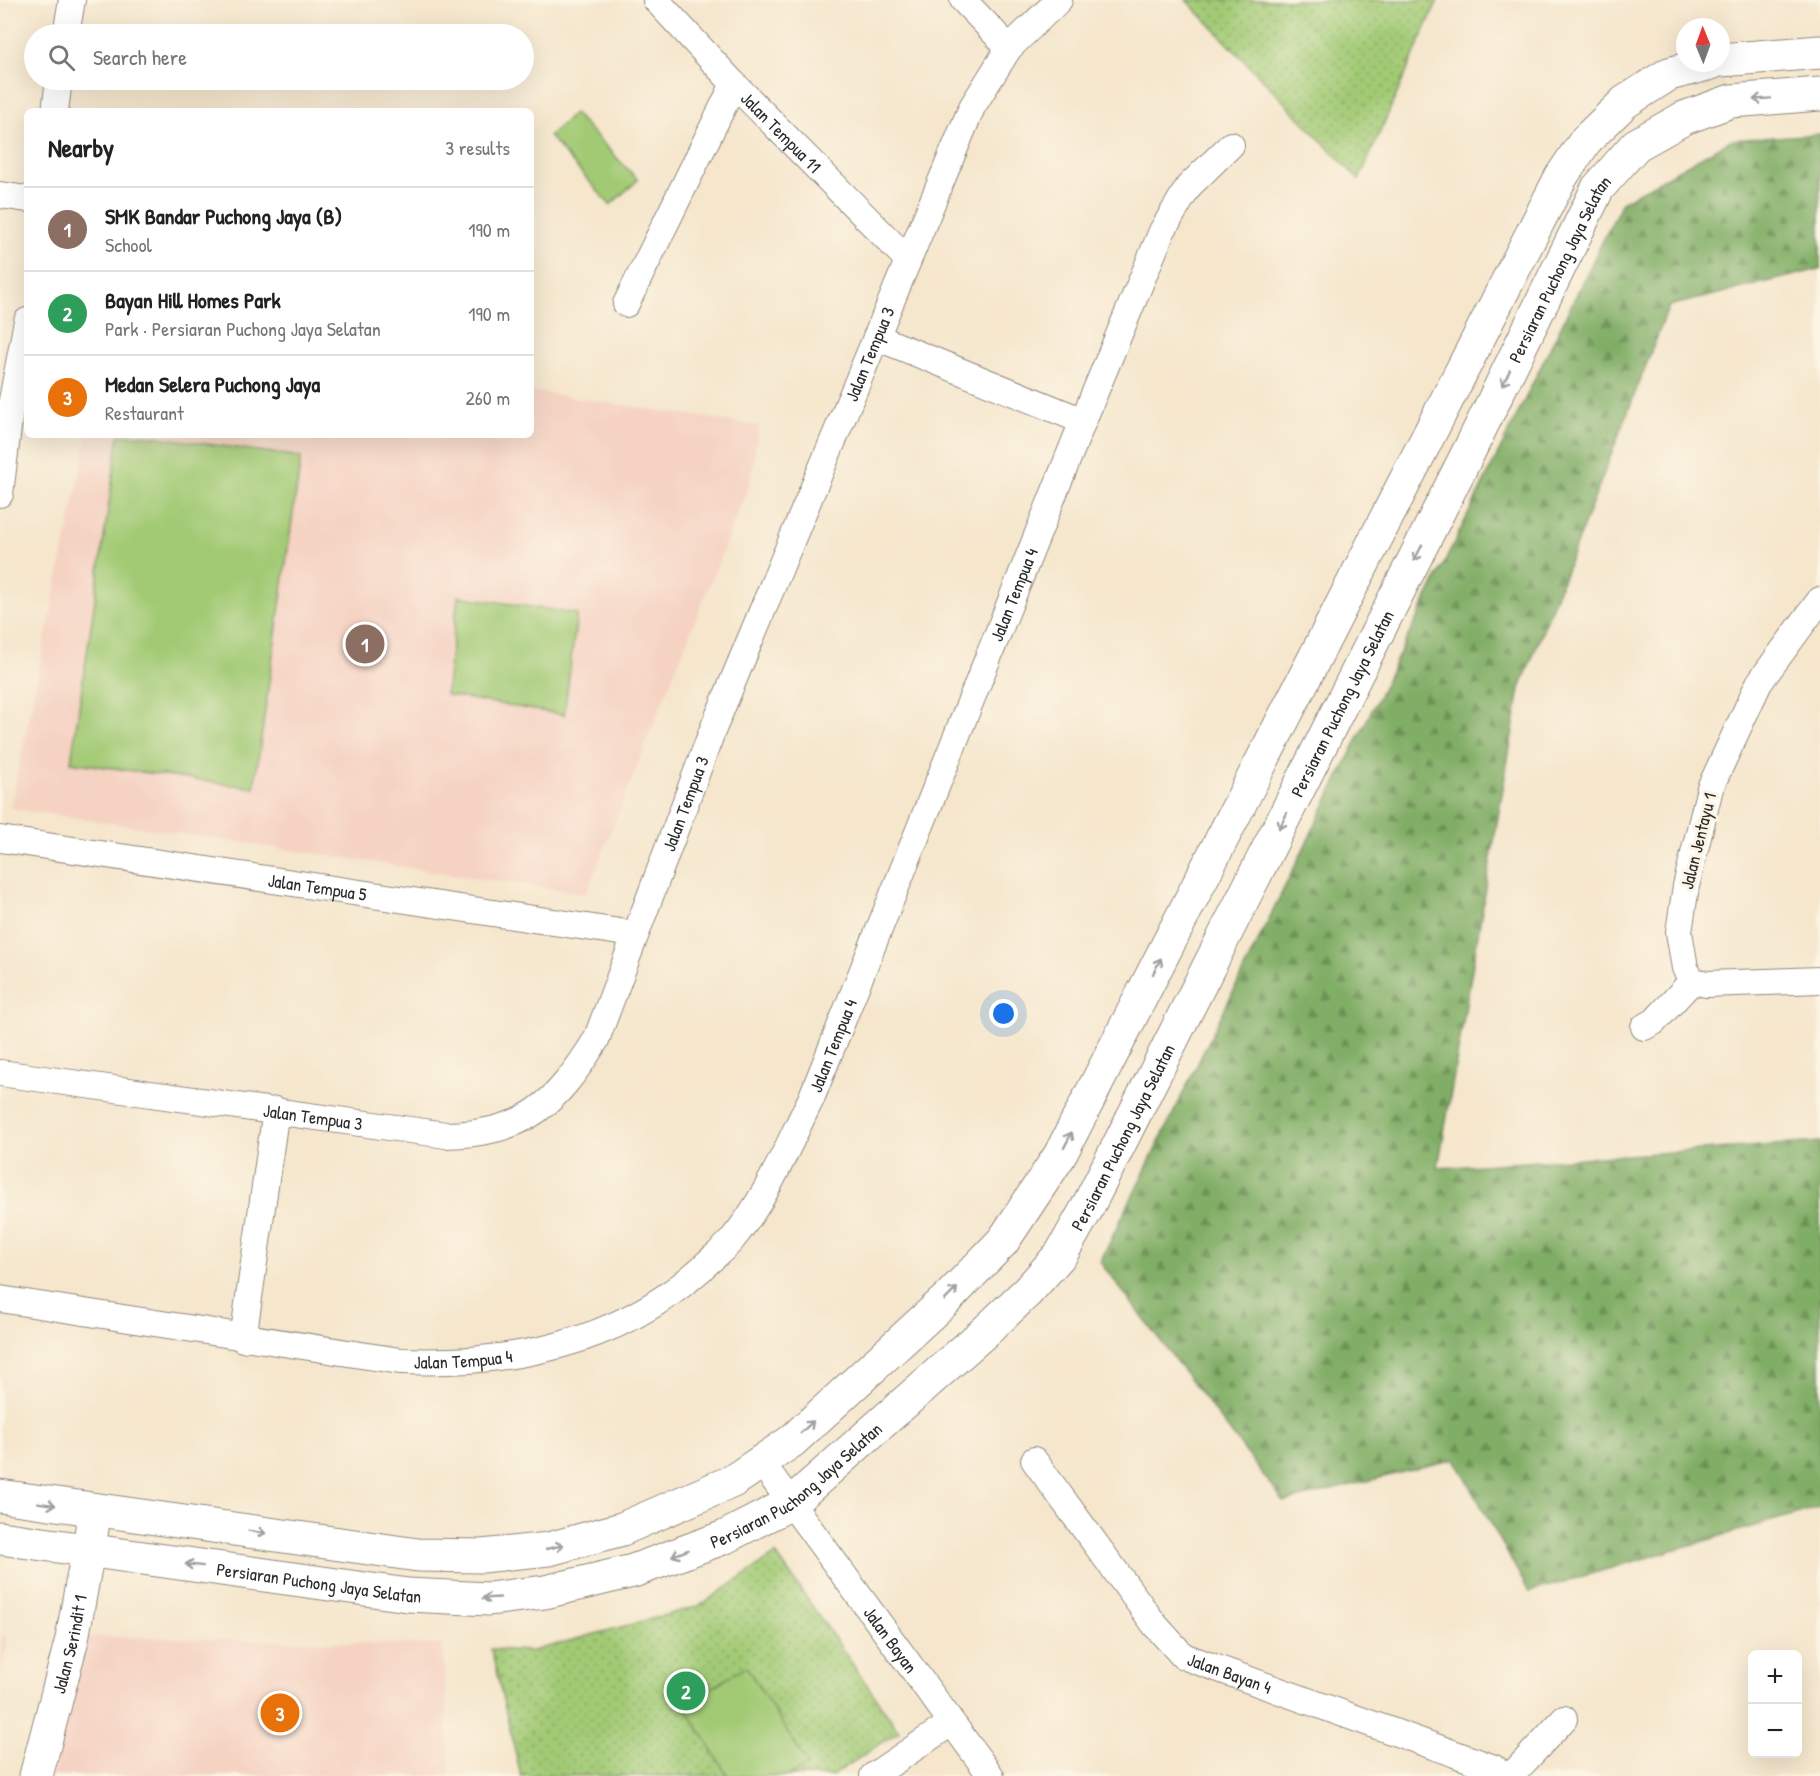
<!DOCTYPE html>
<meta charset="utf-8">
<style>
:root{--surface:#fff;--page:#f2f2f2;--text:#222;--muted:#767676;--line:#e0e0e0;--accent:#111827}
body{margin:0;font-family:"Patrick Hand",sans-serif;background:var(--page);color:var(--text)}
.controls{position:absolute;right:18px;bottom:18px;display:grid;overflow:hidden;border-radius:9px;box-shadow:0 6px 24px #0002}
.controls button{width:54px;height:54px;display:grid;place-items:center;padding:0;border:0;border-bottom:2px solid var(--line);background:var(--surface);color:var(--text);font:30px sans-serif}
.compass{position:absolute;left:1676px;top:18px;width:54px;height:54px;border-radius:50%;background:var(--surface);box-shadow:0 6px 24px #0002;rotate:359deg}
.you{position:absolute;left:1004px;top:1014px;width:21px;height:21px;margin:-15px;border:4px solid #fff;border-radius:50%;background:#1a73e8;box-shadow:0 0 0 9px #1a73e833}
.badge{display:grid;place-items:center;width:39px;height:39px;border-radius:50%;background:var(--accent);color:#fff;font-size:20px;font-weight:700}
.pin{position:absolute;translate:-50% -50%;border:3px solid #fff;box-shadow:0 2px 6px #0006}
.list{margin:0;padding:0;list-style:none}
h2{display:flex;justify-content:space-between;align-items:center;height:78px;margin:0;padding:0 24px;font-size:26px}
h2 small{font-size:20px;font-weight:400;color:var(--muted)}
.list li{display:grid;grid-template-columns:39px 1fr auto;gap:18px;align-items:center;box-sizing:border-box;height:84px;padding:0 24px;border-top:2px solid var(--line)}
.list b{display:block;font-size:22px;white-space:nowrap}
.list p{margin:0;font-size:20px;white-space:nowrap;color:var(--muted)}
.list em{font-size:20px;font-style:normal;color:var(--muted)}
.icon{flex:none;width:33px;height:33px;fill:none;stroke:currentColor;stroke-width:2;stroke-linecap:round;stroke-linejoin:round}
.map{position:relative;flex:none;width:1820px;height:1776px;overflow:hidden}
.search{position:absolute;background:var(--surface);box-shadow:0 6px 24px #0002;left:24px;top:24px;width:510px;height:66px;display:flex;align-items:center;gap:15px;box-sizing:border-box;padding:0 21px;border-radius:33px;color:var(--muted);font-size:22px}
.panel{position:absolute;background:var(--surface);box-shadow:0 6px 24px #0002;left:24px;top:108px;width:510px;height:330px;border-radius:9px}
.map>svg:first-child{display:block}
.built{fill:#f5d2c2}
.forest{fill:url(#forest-firs);stroke:#566c48;stroke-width:1.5}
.park{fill:url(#park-dots);stroke:#667a50;stroke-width:1.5}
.pitch{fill:#a2ca75;stroke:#667a50;stroke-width:1.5}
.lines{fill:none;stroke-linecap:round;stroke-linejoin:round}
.street-casing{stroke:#90887c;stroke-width:28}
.secondary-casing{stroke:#90887c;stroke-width:35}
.street{stroke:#fff;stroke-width:26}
.secondary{stroke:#fff;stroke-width:33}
.oneway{stroke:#a0a0a0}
.labels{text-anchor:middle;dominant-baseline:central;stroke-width:6;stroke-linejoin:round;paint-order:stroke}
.street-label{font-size:18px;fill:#2b2b2b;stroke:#fcf5e5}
</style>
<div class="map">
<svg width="1820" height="1776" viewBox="0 0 1820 1776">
<defs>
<pattern id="forest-firs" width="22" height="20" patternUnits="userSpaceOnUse" patternTransform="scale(1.5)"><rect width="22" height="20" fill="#81ae66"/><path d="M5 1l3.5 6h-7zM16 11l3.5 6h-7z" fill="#6a8e54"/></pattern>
<pattern id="park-dots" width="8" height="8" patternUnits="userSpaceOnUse" patternTransform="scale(1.5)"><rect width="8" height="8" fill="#a2ca75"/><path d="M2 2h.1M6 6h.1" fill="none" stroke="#84a460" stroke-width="1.8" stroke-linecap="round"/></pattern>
</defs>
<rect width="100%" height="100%" fill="#fcf5e5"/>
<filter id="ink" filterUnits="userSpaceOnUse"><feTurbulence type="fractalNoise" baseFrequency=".0167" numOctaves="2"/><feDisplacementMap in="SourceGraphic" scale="12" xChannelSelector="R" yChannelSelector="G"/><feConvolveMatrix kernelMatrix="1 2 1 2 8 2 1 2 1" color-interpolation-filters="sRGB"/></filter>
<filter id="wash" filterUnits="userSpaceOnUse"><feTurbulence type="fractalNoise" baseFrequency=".008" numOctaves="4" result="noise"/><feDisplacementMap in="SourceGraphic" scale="24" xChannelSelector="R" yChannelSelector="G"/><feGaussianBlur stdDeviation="1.35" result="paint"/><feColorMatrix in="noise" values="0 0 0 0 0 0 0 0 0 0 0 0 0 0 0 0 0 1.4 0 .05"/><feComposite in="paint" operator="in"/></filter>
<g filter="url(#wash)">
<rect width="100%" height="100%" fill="#f5e6cc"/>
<g class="built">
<polygon points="531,391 759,426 751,480 586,894 10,808 88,435 531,435"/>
<polygon points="0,1635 7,1636 0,1682"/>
<polygon points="87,1636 443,1645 450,1776 53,1776"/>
</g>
<polygon class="forest" points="1820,134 1820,269 1669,306 1520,689 1438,1168 1820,1142 1820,1507 1529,1592 1455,1459 1284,1502 1100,1262 1622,202 1731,140"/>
<g class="park">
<polygon points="1186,0 1438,0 1359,180"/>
<polygon points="776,1554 899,1731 832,1776 521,1776 491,1649 532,1651 699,1606"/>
</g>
<g class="pitch">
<polygon points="574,113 638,180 610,205 549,136"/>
<polygon points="119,435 143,435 301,457 254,788 71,762"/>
<polygon points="458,596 577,614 564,715 446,695"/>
<polygon points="746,1666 808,1765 789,1776 728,1776 684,1705"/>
</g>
</g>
<g filter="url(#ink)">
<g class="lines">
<defs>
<g id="street">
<path id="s1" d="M656 0 734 84 908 260"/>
<polyline points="963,0 1009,48"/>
<polyline points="66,34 72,0"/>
<polyline points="55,111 59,80"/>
<polyline points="0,195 27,199"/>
<polyline points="626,304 734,84"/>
<polyline points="876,337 1083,421"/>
<polyline points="0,494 10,411 27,321"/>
<polyline points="1820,600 1759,683 1710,788 1686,886 1679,932 1685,968 1692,981 1707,984 1820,980"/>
<path id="s2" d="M0 839 633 934"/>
<polyline points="1644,1027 1654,1022 1692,981"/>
<path id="s3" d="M0 1073 446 1135C526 1133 555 1105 596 1040L713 729 972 107 1009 48 1059 0"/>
<path id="s4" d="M0 1299 400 1361C510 1365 616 1345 701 1269 710 1260 722 1251 731 1241 766 1200 787 1147 811 1099L1083 421 1162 231 1189 186 1231 145"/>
<polyline points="243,1339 276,1110"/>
<path id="s5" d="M1034 1460 1155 1625 1183 1656 1494 1768 1507 1776"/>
<path id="s6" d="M761 1462 991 1776"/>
<polyline points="873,1776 951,1723"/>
<polyline points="1511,1776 1564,1719"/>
</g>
<g id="secondary">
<polyline points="1721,60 1820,52"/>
<polyline points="0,1496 418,1555 482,1556 549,1549 622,1529 733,1481 792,1441 950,1296 1003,1241 1060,1155 1561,177 1586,140 1625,102 1669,74 1711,63"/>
<path id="s7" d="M0 1538 408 1595 489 1599 545 1592 633 1571 725 1537 791 1503 987 1330 1027 1292 1061 1254 1086 1210 1472 445 1598 188 1636 145 1684 118 1731 101 1820 94"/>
<path id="s8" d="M36 1776 72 1639 92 1529"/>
</g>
</defs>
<use href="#street" class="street-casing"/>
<use href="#secondary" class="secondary-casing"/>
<use href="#street" class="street"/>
<use href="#secondary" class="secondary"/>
</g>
<defs><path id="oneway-shaft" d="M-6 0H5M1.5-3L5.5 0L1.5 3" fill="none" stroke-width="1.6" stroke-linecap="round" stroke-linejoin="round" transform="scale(1.5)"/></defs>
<g class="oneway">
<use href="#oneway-shaft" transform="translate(1762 99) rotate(176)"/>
<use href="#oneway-shaft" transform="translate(1506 378) rotate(116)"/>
<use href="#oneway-shaft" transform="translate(1418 553) rotate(117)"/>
<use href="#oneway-shaft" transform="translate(1283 821) rotate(117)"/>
<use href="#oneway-shaft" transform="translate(1157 966) rotate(-63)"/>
<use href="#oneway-shaft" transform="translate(1068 1140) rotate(-63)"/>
<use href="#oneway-shaft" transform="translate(951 1294) rotate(-45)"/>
<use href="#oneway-shaft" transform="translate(807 1427) rotate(-43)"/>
<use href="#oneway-shaft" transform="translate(47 1504) rotate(9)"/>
<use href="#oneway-shaft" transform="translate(257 1532) rotate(9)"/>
<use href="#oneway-shaft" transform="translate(555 1547) rotate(-13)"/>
<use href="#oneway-shaft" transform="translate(680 1553) rotate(159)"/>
<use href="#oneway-shaft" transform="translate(194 1565) rotate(-173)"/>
<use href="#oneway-shaft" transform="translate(491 1598) rotate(177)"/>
</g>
</g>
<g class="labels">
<g class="street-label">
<text stroke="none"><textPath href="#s1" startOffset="182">Jalan Tempua 11</textPath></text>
<text stroke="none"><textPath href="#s7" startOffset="2284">Persiaran Puchong Jaya Selatan</textPath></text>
<text stroke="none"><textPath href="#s3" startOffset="1377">Jalan Tempua 3</textPath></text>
<text stroke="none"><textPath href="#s4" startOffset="1476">Jalan Tempua 4</textPath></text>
<text stroke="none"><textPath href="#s7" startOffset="1798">Persiaran Puchong Jaya Selatan</textPath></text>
<text stroke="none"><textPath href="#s3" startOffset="891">Jalan Tempua 3</textPath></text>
<text transform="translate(1698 841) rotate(-76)">Jalan Jentayu 1</text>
<text stroke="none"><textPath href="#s2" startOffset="321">Jalan Tempua 5</textPath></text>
<text stroke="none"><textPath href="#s4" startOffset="990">Jalan Tempua 4</textPath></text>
<text stroke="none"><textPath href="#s3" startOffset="316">Jalan Tempua 3</textPath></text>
<text stroke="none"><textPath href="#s7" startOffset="1312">Persiaran Puchong Jaya Selatan</textPath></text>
<text stroke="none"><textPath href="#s4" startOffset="468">Jalan Tempua 4</textPath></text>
<text stroke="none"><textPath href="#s7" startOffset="826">Persiaran Puchong Jaya Selatan</textPath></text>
<text stroke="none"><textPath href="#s7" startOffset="322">Persiaran Puchong Jaya Selatan</textPath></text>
<text stroke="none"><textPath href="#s6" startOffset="220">Jalan Bayan</textPath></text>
<text stroke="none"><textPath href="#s8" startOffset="136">Jalan Serindit 1</textPath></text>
<text stroke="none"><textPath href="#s5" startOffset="296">Jalan Bayan 4</textPath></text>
</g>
</g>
</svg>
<div class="controls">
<button>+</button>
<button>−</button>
</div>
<svg class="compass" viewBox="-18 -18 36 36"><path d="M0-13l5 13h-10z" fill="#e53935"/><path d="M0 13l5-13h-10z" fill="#767676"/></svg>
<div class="you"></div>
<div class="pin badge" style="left:365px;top:644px;background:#8d6e63">1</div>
<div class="pin badge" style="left:686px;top:1691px;background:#2e9e5b">2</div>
<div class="pin badge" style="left:280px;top:1713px;background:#e8710a">3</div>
<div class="search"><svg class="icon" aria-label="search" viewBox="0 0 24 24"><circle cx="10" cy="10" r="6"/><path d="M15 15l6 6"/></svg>Search here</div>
<section class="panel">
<h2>Nearby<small>3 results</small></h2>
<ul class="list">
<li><span class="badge" style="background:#8d6e63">1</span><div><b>SMK Bandar Puchong Jaya (B)</b><p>School</p></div><em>190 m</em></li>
<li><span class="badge" style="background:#2e9e5b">2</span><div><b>Bayan Hill Homes Park</b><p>Park · Persiaran Puchong Jaya Selatan</p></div><em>190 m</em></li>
<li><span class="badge" style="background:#e8710a">3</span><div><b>Medan Selera Puchong Jaya</b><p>Restaurant</p></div><em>260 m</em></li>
</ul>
</section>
</div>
